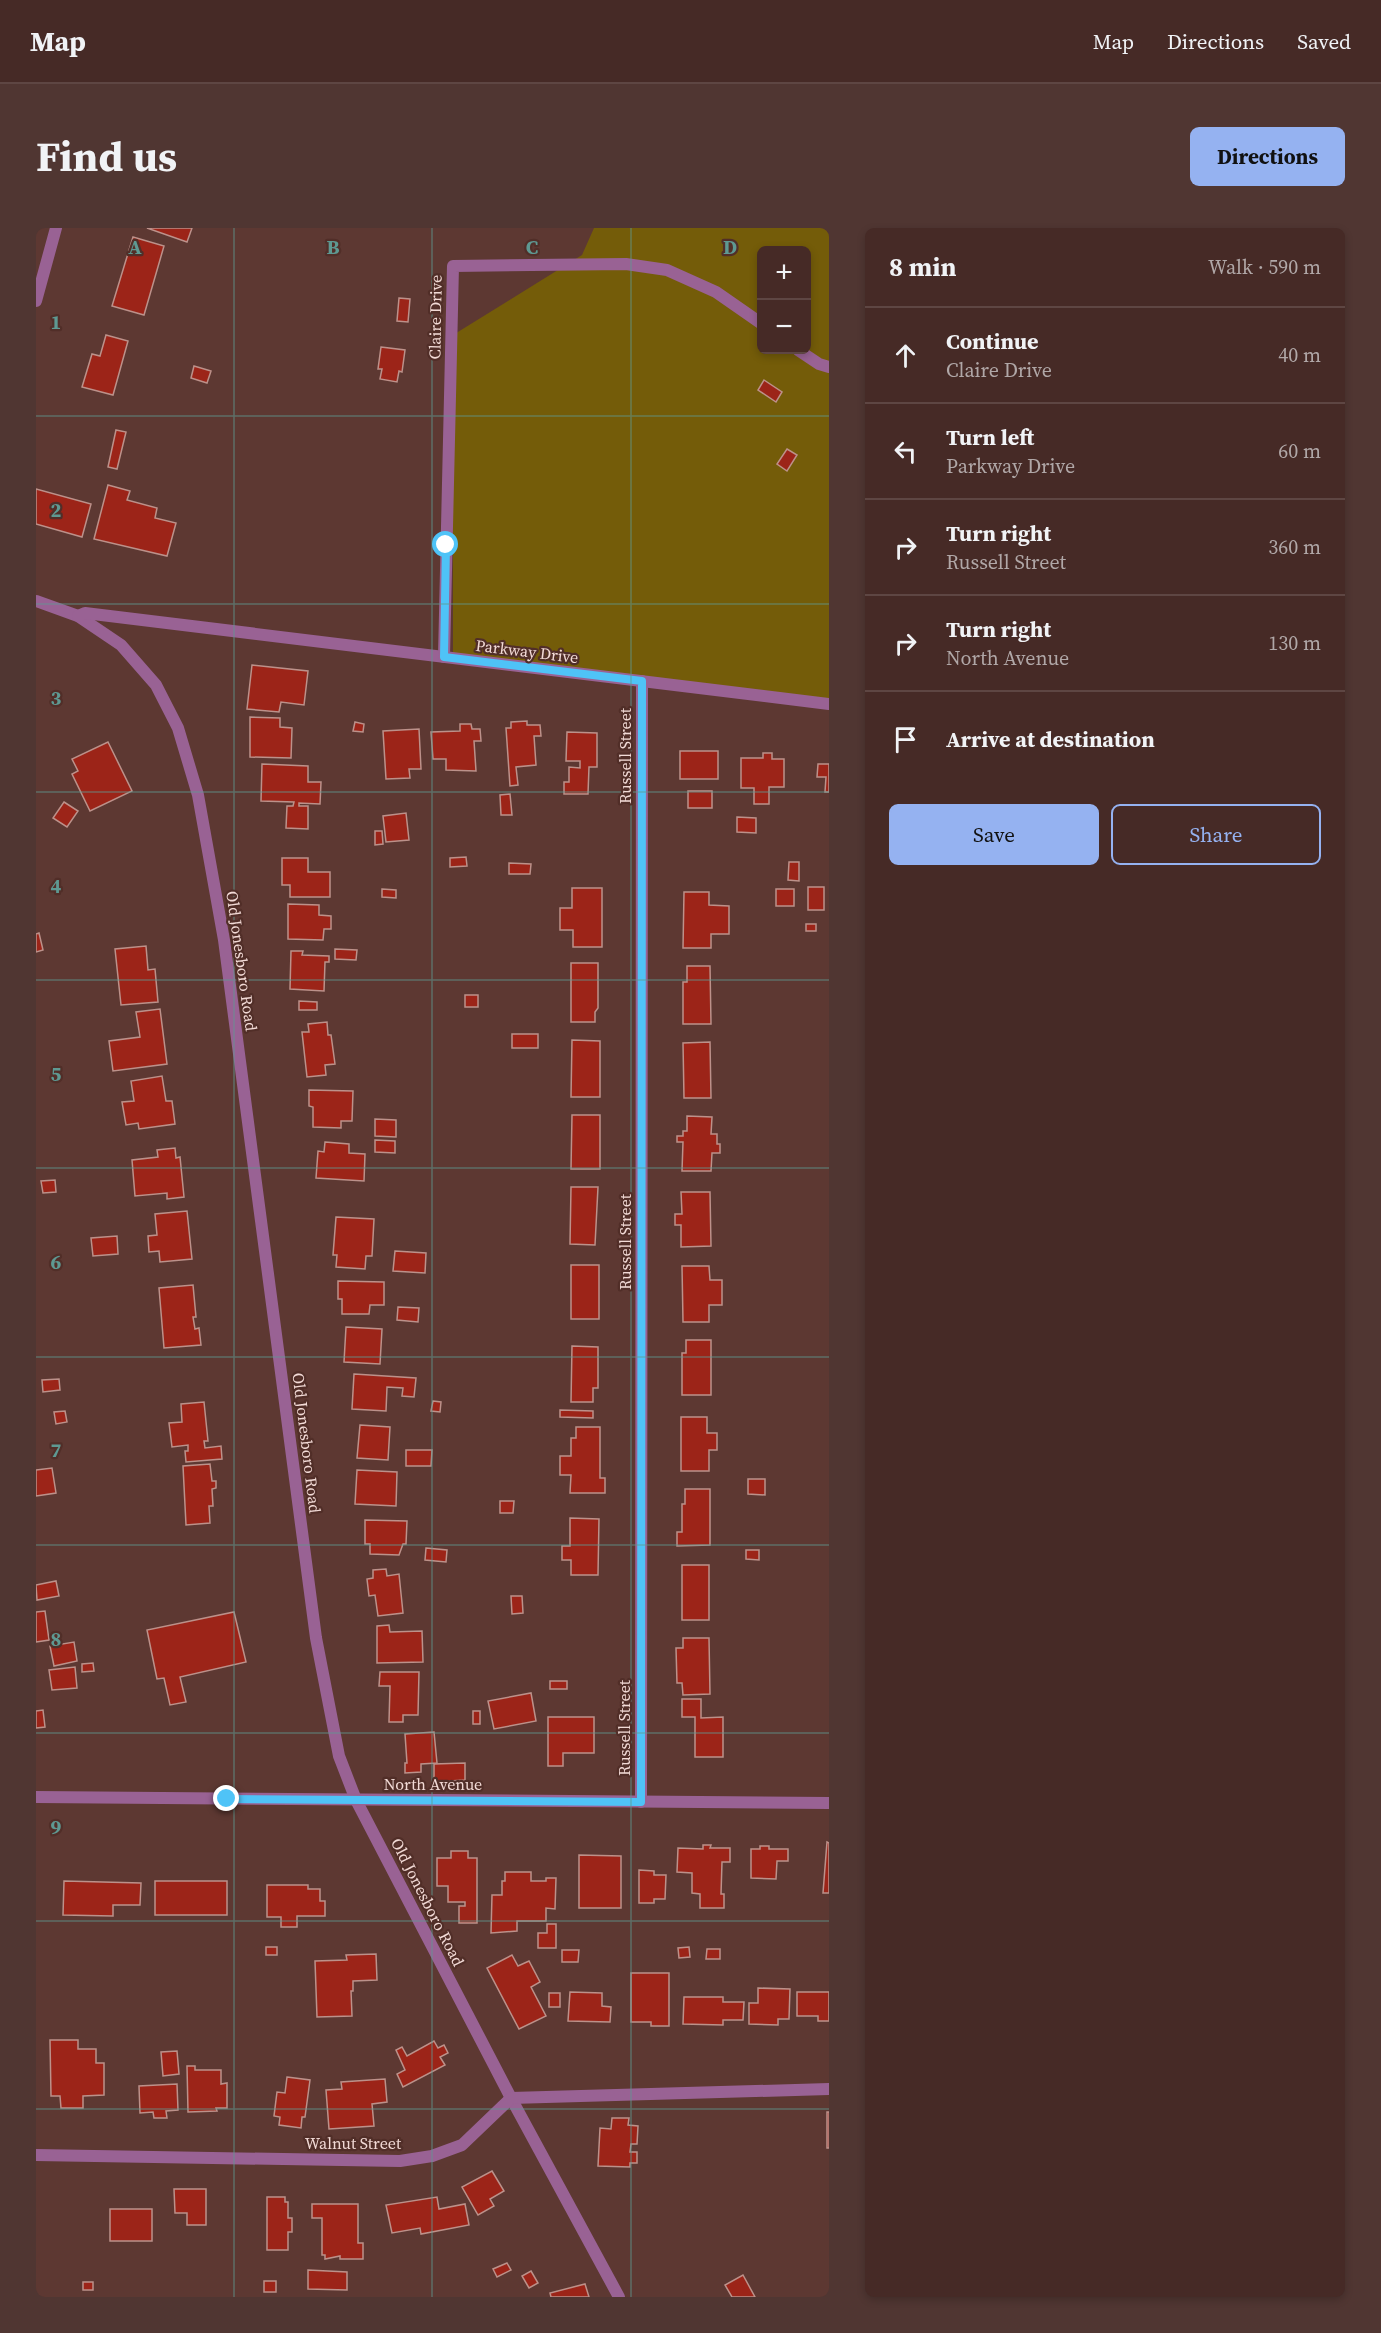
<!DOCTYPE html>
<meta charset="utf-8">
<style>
:root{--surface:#462a26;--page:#503632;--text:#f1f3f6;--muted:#b0a7a7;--line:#5e4643;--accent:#95b2f1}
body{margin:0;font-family:"Source Serif 4",serif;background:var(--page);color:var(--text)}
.controls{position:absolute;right:18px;top:18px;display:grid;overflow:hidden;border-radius:9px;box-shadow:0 3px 9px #0003}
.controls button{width:54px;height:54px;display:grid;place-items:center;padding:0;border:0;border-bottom:2px solid var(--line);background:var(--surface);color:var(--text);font:30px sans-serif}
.stop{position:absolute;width:18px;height:18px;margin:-14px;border:4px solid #4fc3f7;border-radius:50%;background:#fff}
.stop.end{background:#4fc3f7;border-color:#fff;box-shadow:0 2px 6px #0008}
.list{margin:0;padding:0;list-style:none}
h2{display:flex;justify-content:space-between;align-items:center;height:78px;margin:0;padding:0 24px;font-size:26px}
h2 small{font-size:20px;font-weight:400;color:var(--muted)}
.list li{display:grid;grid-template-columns:39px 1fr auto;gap:18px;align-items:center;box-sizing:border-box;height:96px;padding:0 24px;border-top:2px solid var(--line)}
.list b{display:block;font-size:22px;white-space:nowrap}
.list p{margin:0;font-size:20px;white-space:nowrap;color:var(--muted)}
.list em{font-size:20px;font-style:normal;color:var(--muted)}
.actions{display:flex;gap:12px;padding:18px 24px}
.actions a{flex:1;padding:14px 0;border:2px solid var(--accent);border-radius:9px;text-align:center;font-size:21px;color:var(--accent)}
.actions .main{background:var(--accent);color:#111}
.icon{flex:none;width:33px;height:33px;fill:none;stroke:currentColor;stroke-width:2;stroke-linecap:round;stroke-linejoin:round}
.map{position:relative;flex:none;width:793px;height:2069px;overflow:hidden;border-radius:9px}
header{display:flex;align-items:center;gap:36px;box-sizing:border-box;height:84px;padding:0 30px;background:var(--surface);border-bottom:2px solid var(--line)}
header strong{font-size:28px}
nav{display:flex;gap:33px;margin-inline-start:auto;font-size:21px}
.intro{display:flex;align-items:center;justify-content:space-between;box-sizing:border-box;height:144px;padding:0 36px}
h1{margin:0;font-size:42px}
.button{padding:15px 27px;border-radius:9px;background:var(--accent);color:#111;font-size:21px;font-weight:700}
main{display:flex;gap:36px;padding:0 36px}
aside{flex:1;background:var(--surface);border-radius:9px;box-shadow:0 3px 9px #0003}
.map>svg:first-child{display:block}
.green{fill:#745c09;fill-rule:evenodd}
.building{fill:#9c2418;stroke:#bc918a;stroke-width:1.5}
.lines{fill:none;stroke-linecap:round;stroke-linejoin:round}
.minor{stroke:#996294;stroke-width:12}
.route{stroke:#4fc3f7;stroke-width:8}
.grid{fill:none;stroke:#5e9992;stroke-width:1.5;stroke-opacity:0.55}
.labels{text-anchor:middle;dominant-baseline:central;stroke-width:4.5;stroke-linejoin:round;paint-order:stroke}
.street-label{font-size:16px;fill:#f2dad6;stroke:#512e28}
.grid-label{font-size:20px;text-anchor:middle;font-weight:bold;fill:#5e9992;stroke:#512e28;stroke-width:4.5;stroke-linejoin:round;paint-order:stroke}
</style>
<header>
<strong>Map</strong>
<nav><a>Map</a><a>Directions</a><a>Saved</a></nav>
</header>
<div class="intro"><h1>Find us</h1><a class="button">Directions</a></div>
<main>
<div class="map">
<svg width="793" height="2069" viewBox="0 0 793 2069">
<rect width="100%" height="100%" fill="#5d3832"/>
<path class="green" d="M558 0H793V472L417 425V107L546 27ZM726 22H770V122H726Z"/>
<g class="building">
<polygon points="111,0 156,0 151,14"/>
<polygon points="97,9 128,18 108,87 76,78"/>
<polygon points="363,70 374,71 372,94 361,93"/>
<polygon points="70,107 92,113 77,167 46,159 56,126 64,128"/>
<polygon points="345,119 369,122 366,144 363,143 361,154 344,151 346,141 342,141"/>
<polygon points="158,138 175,143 171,155 155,150"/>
<polygon points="728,152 746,164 740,174 722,162"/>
<polygon points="80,202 90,204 81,241 72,239"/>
<polygon points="751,221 761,227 751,243 741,236"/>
<polygon points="72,257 94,263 91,272 121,280 119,290 140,295 131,328 58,311"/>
<polygon points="0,261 55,276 46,309 0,296"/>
<polygon points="216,437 272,443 268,477 245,474 243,484 211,481"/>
<polygon points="214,489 244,490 244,499 256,500 255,530 214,529"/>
<polygon points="491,493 491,497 504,497 505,508 498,508 500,537 480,539 482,557 474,558 470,500 475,500 475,494"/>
<polygon points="319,494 328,496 327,504 317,503"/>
<polygon points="424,496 435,496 436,501 444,501 445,513 438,513 440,543 410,542 410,531 397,531 395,504 424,503"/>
<polygon points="383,501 385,541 373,541 374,550 350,551 347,503"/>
<polygon points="531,504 561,505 561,539 553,539 552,566 528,566 528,554 533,554 533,539 544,540 544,533 530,533"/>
<polygon points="72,514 96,563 54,583 36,546 42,543 36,531"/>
<rect x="644" y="523" width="38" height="28"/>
<polygon points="727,525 736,525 736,531 748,531 748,559 733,559 733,576 718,576 718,560 705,560 705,530 727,530"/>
<polygon points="226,536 272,538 272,554 285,554 284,576 263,575 263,578 272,578 272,601 250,600 251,578 257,578 258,574 225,573"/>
<polygon points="782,536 793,536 793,564 789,564 790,549 781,549"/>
<rect x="652" y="563" width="24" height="17"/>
<polygon points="474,566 476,587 465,587 464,567"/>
<polygon points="28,574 42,583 31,599 17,590"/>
<polygon points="370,585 373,612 350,614 347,588"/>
<polygon points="701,589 720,590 720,605 701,604"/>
<polygon points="339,603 346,603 347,616 339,617"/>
<polygon points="430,629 431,638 414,639 414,630"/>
<polygon points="246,630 272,630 272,644 294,644 294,669 254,669 254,657 246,657"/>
<polygon points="753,634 763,634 763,653 752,652"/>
<polygon points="473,635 495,636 494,646 473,646"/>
<rect x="772" y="659" width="16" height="23"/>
<polygon points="536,660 566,660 566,719 537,719 537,702 524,702 524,680 536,680"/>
<polygon points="346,661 360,662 360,670 346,669"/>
<rect x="740" y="661" width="18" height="17"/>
<polygon points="648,664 673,664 673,677 693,678 693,706 675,706 675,720 647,720"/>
<polygon points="252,676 283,677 283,687 295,688 295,701 288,701 287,712 252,711"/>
<rect x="770" y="696" width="10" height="7"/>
<polygon points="3,705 7,722 0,724 0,706"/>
<polygon points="110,718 112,742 119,741 122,774 85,777 79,721"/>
<polygon points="299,721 321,722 320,732 299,731"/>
<polygon points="255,723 267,723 266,727 293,728 293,734 289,734 288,763 254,761"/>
<polygon points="535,735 562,735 562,780 559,784 559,794 535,794"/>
<polygon points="651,738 674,738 675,796 647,796 647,754 651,754"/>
<rect x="429" y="767" width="13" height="12"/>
<polygon points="263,773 281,774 281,782 263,782"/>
<polygon points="124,781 131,836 77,843 73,813 104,809 100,784"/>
<polygon points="291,794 292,807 295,807 299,836 289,837 290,847 271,849 266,804 273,804 272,796"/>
<rect x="476" y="806" width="26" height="14"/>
<polygon points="536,812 564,813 564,869 535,869"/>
<polygon points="674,814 675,870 648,870 647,815"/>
<polygon points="126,848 130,873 136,873 139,896 103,901 102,895 90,897 86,874 98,873 95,853"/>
<polygon points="273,862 317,863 316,893 305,893 305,900 277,899 277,879 273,878"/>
<polygon points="536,887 564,887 564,941 535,941"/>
<polygon points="651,888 676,889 675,906 681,906 681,916 684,916 684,925 676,925 675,943 646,943 647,914 641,914 641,908 647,908 647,903 651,903"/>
<polygon points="339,891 360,892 360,909 339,908"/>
<polygon points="339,912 359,913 359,925 339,924"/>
<polygon points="289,914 313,916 313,925 329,926 328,953 280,950 282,923 288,924"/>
<polygon points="139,920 140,930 144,929 148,969 131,971 131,965 99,968 96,932 122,929 121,922"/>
<polygon points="19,952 20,964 7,965 5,953"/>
<polygon points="535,959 562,959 559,1017 534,1016"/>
<polygon points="645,964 674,964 675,1018 645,1019 645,997 639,997 639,986 646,986"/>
<polygon points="151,983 156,1031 124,1034 123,1023 113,1024 112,1008 121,1007 119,986"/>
<polygon points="300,989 338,991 336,1028 330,1028 329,1041 300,1039 301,1027 297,1027"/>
<polygon points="81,1008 82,1026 57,1028 55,1010"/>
<polygon points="359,1023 390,1025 389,1045 357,1043"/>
<rect x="535" y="1037" width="28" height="54"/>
<polygon points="646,1038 673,1038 674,1052 686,1052 686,1077 673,1077 673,1094 647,1094"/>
<polygon points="302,1053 348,1054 348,1077 334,1077 333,1086 306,1086 306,1071 302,1071"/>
<polygon points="157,1057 160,1089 157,1089 159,1101 163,1100 165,1117 128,1120 123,1060"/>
<polygon points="362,1079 383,1080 382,1094 361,1092"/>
<polygon points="310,1099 346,1101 344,1136 308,1134"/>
<polygon points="650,1112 675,1112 675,1167 646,1167 646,1125 650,1125"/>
<polygon points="536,1118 562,1119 562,1160 557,1160 557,1174 535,1174"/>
<polygon points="318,1146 380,1150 378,1169 366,1168 367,1160 351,1159 350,1183 316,1181"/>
<polygon points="23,1151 24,1162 7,1164 6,1152"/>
<polygon points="397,1173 405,1174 404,1184 395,1183"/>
<polygon points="168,1174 172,1213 168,1213 169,1220 185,1218 186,1231 150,1234 149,1223 152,1223 152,1217 136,1219 133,1195 146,1194 145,1176"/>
<polygon points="524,1182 557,1183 557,1190 524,1189"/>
<polygon points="29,1183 31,1194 20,1196 18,1184"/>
<polygon points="645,1189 671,1189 671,1205 681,1205 681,1222 673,1222 673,1243 645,1243"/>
<polygon points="324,1197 354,1199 352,1232 321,1230"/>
<polygon points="540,1199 564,1199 564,1250 569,1250 569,1265 534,1265 535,1247 524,1247 524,1228 535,1228 535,1210 540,1210"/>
<polygon points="370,1222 396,1222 395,1238 370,1238"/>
<polygon points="174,1236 176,1253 180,1253 180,1260 176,1261 177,1278 173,1278 174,1295 150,1297 147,1238"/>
<polygon points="16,1240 20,1265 0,1268 0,1242"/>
<polygon points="321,1242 361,1244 360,1278 319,1276"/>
<polygon points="712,1251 729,1251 729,1267 712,1266"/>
<polygon points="649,1261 674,1261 674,1317 641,1318 641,1304 646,1304 646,1276 649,1276"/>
<polygon points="464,1273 478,1273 477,1285 464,1285"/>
<polygon points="534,1290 563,1291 562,1347 535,1347 535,1332 526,1332 526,1318 534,1318"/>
<polygon points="329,1292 371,1293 370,1316 367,1316 363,1327 334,1326 334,1316 329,1316"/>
<polygon points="390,1320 411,1322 410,1334 389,1332"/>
<polygon points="710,1322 723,1322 723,1332 710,1331"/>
<rect x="646" y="1337" width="27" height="55"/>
<polygon points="350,1341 351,1348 363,1346 367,1385 342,1388 339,1367 333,1368 331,1351 337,1350 337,1342"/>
<polygon points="20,1353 23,1368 1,1372 0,1357"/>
<polygon points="475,1368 486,1368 487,1385 476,1386"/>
<polygon points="9,1383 13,1412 0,1414 0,1384"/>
<polygon points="198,1384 210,1434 144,1449 150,1474 134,1477 128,1450 121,1451 111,1402"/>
<polygon points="353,1397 354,1404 386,1403 387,1434 341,1435 341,1398"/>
<polygon points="647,1410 673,1410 674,1466 647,1467 646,1455 641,1455 640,1420 647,1420"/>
<polygon points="38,1414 41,1433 18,1438 14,1418"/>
<polygon points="57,1435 58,1443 46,1444 46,1436"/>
<polygon points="39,1439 41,1460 16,1462 13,1442"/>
<polygon points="344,1444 383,1444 382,1487 367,1487 367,1494 353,1494 354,1458 343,1458"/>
<rect x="514" y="1453" width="17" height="8"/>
<polygon points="495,1465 500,1493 458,1501 452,1473"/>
<polygon points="646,1471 665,1471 665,1490 687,1489 687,1529 659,1529 659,1489 646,1489"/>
<polygon points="7,1482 9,1499 0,1500 0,1483"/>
<rect x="437" y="1483" width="7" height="13"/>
<polygon points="512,1489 558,1489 558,1525 527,1525 527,1538 512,1538"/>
<polygon points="398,1504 401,1535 385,1536 385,1544 369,1545 369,1535 371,1535 369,1506"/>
<polygon points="429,1535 429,1552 398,1554 398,1536"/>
<polygon points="791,1614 793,1615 793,1665 787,1665"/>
<polygon points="667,1617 675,1617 674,1620 694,1620 694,1634 686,1634 685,1666 688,1666 688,1680 664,1680 664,1666 656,1665 656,1645 641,1644 642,1620 667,1621"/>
<polygon points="724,1618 733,1618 733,1621 752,1621 752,1633 741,1633 740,1651 715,1650 715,1621 724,1621"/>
<polygon points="415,1623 432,1623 432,1630 441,1630 441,1695 423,1695 423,1678 429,1678 429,1674 412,1674 412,1658 401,1658 401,1630 415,1630"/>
<polygon points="543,1627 585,1628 585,1680 543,1680"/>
<polygon points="603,1642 618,1643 618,1647 630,1647 629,1671 618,1671 618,1675 603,1675"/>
<polygon points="469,1644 495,1644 495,1653 510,1653 510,1650 520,1650 519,1681 510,1680 510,1693 481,1693 481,1703 455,1705 456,1667 466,1667 466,1653 469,1653"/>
<polygon points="28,1653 105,1655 104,1677 77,1677 77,1688 27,1687"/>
<rect x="119" y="1653" width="72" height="34"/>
<polygon points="231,1657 272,1657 272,1661 284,1661 284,1673 289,1673 289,1688 261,1688 261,1699 245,1699 245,1689 231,1689"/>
<polygon points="511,1696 520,1696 520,1720 502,1720 502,1705 511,1705"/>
<rect x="230" y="1719" width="11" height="8"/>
<polygon points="653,1719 654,1729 643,1730 642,1720"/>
<polygon points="671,1721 684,1721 684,1731 670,1731"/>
<polygon points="526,1722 543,1722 542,1734 526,1734"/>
<polygon points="340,1726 341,1752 317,1753 317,1763 315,1763 316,1788 281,1789 279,1733 311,1732 310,1727"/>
<polygon points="476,1727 482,1738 493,1733 504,1754 495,1759 510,1788 483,1801 451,1740"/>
<polygon points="595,1745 633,1745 633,1798 615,1798 615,1794 595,1794"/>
<polygon points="722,1760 754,1761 753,1791 742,1791 742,1797 713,1796 713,1775 722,1775"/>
<polygon points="534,1764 566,1765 566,1778 575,1779 574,1794 532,1793"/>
<polygon points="761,1764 793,1764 793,1793 782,1793 782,1788 761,1788"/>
<rect x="513" y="1765" width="11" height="14"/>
<polygon points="648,1769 687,1769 687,1774 708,1774 707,1792 687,1792 687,1797 647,1796"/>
<polygon points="14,1812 42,1812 42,1821 60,1821 60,1835 68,1835 68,1867 47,1868 47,1880 25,1880 24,1868 15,1868"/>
<polygon points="398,1813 402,1820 408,1817 412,1825 404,1829 409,1837 367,1859 361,1846 369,1842 360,1822 366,1819 371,1828"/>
<polygon points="141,1823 143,1846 127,1848 125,1824"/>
<polygon points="151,1838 159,1838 159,1842 185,1842 185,1856 191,1855 191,1880 180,1880 181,1883 152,1884"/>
<polygon points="251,1849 274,1852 269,1889 266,1889 265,1900 243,1897 244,1889 238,1888 241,1864 249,1865"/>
<polygon points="349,1851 351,1874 336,1876 338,1898 293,1901 290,1862 306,1861 305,1854"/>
<polygon points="141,1856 142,1882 130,1883 131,1890 118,1890 117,1884 104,1885 103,1858"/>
<rect x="791" y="1884" width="2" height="36"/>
<polygon points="576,1890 593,1890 592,1897 602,1898 601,1916 595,1916 594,1924 601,1924 601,1935 594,1935 594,1939 562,1938 564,1900 575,1901"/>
<polygon points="456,1943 468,1963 454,1971 458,1978 442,1987 426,1959"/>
<polygon points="138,1961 170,1961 170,1997 151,1997 151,1985 139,1985"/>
<polygon points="231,1969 249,1969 249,1974 252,1974 252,1990 256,1990 256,2004 252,2004 252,2022 231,2022"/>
<polygon points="401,1969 403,1981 429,1976 433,1997 385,2006 384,2000 356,2005 350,1977"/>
<polygon points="276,1976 322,1976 322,2015 327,2015 327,2031 304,2031 304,2028 289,2031 289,2027 286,2027 286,1990 276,1990"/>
<rect x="74" y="1981" width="42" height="32"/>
<polygon points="471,2035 475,2042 461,2049 457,2041"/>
<polygon points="272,2042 311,2044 311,2062 272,2061"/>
<polygon points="495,2043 502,2055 493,2060 486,2048"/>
<polygon points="707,2047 719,2069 696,2069 689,2057"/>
<rect x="228" y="2053" width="12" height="11"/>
<rect x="47" y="2054" width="10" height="8"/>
<polygon points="549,2056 553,2069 515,2069 514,2065"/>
</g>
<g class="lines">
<g class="minor">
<polyline points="0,73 20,0"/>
<polyline points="762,122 783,136 793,139"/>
<polyline points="0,373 42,388 85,417 120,457 142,500 162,567 188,712 280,1410 303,1528 320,1572 475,1870 583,2069"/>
<polyline points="42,388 49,385 793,476"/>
<polyline points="408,429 417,38 590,36 631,42 680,64 726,96"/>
<polyline points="0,1569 793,1575"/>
<polyline points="605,1574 606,453"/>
<polyline points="0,1927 364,1933 396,1928 426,1917 475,1870 793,1861"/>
</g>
</g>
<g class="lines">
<polyline class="route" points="191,1571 605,1574 606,453 408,429 410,317"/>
</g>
<path class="grid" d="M198 0V2069M396 0V2069M595 0V2069M0 188H793M0 376H793M0 564H793M0 752H793M0 940H793M0 1129H793M0 1317H793M0 1505H793M0 1693H793M0 1881H793"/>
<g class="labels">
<g class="street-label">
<text transform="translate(399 89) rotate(-89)">Claire Drive</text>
<text transform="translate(491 423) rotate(7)">Parkway Drive</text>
<text transform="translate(589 528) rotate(-90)">Russell Street</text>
<text transform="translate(206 733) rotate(82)">Old Jonesboro Road</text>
<text transform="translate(589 1014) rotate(-90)">Russell Street</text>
<text transform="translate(271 1215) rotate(83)">Old Jonesboro Road</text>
<text transform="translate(588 1500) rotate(-90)">Russell Street</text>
<text x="397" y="1556">North Avenue</text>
<text transform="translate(392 1674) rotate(63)">Old Jonesboro Road</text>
<text x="317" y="1915">Walnut Street</text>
</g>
</g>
<g class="grid-label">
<text x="99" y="26">A</text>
<text x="297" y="26">B</text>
<text x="496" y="26">C</text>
<text x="694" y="26">D</text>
<text x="20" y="101">1</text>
<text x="20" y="289">2</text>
<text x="20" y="477">3</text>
<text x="20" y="665">4</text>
<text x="20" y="853">5</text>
<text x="20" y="1041">6</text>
<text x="20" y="1229">7</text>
<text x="20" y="1418">8</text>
<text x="20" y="1606">9</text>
</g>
</svg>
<div class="controls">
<button>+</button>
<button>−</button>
</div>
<div class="stop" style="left:410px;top:317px"></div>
<div class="stop end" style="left:191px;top:1571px"></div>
</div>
<aside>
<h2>8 min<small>Walk · 590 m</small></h2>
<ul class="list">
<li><svg class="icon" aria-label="ahead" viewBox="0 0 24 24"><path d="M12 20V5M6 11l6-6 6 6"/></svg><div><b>Continue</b><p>Claire Drive</p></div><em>40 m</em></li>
<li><svg class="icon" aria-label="left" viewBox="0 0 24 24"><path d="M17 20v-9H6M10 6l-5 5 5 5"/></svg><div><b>Turn left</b><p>Parkway Drive</p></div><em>60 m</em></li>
<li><svg class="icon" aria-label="right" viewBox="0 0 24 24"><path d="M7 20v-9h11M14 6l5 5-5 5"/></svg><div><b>Turn right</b><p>Russell Street</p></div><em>360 m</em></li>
<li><svg class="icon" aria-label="right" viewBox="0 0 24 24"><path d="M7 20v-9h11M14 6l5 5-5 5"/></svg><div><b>Turn right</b><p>North Avenue</p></div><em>130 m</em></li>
<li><svg class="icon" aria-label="arrive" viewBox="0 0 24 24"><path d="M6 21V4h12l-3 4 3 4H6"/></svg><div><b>Arrive at destination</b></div></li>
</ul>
<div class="actions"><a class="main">Save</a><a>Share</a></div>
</aside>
</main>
